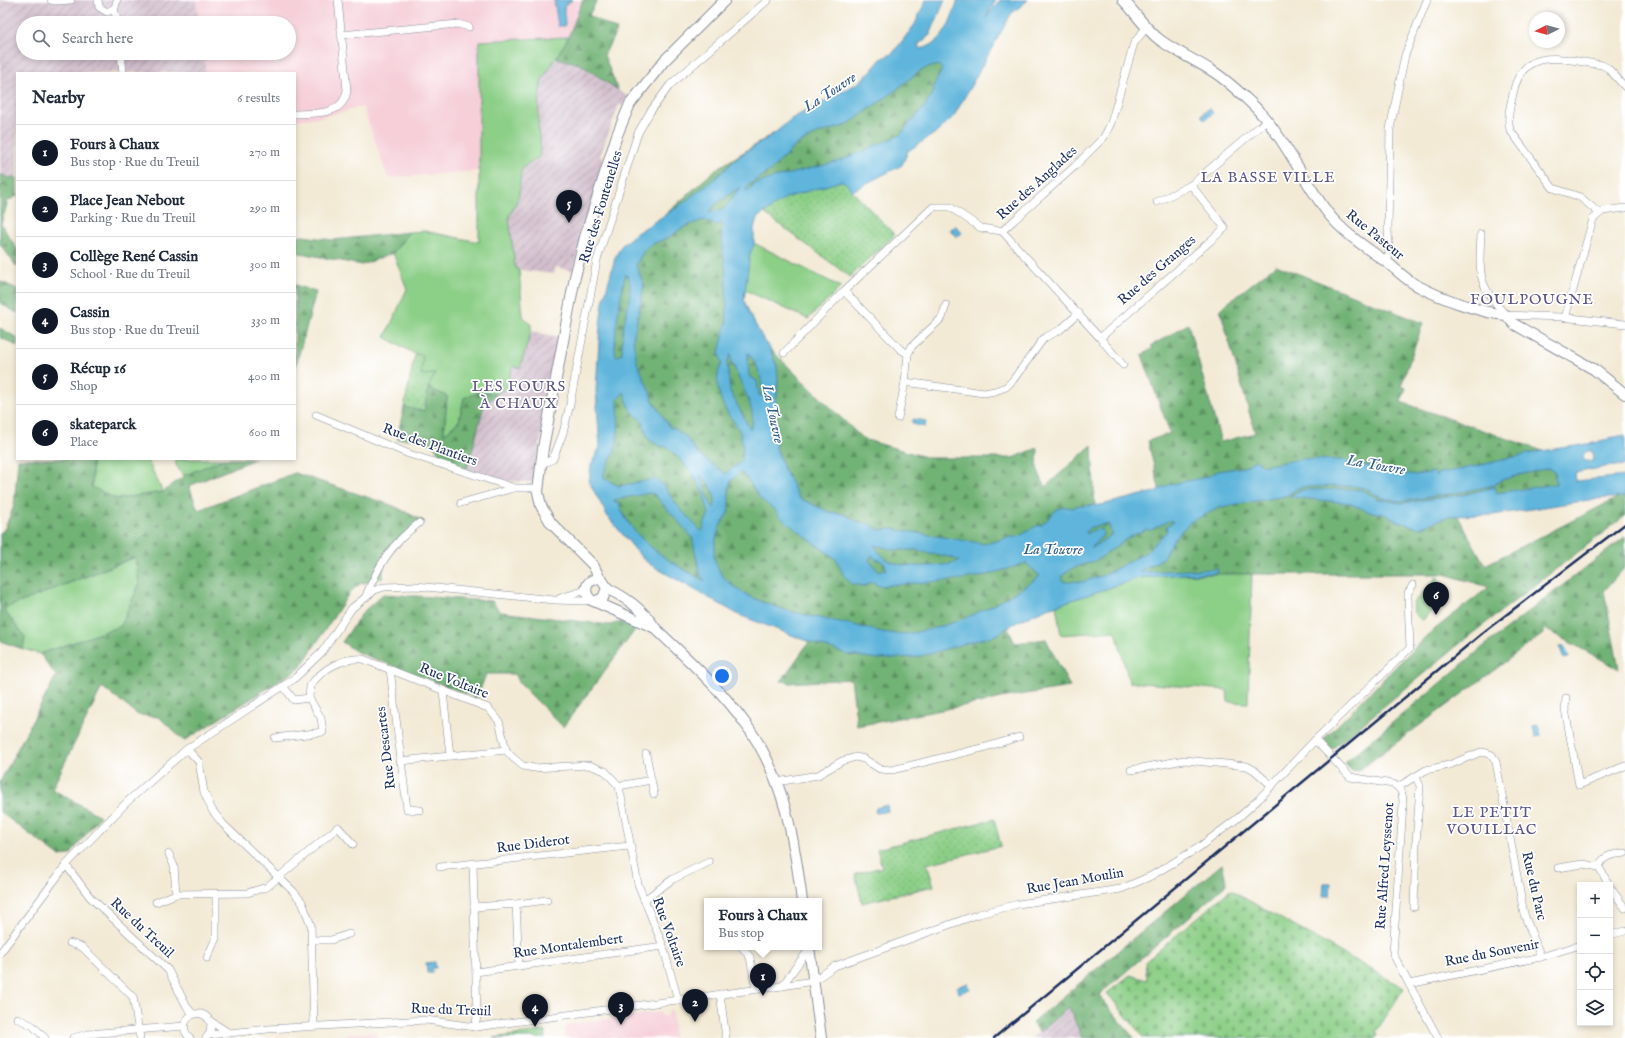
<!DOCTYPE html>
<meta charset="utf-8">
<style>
:root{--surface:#fff;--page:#f6f6f7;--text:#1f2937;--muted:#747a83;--line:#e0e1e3;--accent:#111827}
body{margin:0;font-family:"IM FELL English",serif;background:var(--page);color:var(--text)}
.controls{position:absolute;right:12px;bottom:12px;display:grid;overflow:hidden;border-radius:0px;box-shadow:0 2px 6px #0003}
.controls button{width:36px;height:36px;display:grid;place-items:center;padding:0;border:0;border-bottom:1px solid var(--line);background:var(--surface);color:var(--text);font:20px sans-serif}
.compass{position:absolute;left:1529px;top:12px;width:36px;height:36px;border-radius:50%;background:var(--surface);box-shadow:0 2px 6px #0003;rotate:264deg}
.you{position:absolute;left:722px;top:676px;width:14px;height:14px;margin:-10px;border:3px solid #fff;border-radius:50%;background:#1a73e8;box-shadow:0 0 0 6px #1a73e833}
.badge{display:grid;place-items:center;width:26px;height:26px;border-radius:50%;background:var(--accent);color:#fff;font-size:13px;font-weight:700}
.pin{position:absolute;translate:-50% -33px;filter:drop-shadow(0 1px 2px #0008)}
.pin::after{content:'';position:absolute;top:21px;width:14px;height:12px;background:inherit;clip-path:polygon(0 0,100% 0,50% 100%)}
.popup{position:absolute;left:704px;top:898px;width:118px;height:52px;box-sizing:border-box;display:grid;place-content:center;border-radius:0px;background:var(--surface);filter:drop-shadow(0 1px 3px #0005);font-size:13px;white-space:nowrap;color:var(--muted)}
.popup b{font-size:15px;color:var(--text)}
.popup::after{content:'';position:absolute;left:50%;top:100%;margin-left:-8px;border:8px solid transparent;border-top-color:var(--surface)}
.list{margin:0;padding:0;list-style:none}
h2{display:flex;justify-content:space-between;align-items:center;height:52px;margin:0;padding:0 16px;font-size:17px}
h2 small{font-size:13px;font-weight:400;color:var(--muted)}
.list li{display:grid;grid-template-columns:26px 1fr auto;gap:12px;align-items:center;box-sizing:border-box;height:56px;padding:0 16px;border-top:1px solid var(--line)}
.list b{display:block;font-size:15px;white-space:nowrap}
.list p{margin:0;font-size:13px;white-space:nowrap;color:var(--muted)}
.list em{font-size:13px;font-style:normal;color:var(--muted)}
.icon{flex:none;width:22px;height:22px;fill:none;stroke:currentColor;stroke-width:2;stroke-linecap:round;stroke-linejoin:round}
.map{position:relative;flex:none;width:1625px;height:1038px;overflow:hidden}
.search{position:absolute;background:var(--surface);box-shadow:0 2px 6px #0003;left:16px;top:16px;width:280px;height:44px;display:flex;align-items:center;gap:10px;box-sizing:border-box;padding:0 14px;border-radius:22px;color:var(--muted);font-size:15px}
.panel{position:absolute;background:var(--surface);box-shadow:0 2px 6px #0003;left:16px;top:72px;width:280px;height:388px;border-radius:0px}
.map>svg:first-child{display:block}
.built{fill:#f6cfd9}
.industrial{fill:url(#industrial-furrows)}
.grass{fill:#8ccf87;stroke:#547f72}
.forest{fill:url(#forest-firs);stroke:#467069}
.cemetery{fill:url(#cemetery-stones);stroke:#547f72}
.park{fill:url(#park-dots);stroke:#547f72}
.water{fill:#5eb5db;stroke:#3c729c;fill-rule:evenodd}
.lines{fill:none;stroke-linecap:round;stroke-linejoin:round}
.street-casing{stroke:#878c9a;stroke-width:8}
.secondary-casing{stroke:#878c9a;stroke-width:12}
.street{stroke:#fff;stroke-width:7}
.secondary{stroke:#fff;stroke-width:10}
.rail{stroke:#1b2f5e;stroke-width:2.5}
.labels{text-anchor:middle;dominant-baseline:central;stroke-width:3.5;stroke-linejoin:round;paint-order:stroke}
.street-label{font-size:14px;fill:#1b2f5e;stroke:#fff}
.water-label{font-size:15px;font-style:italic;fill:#325e8a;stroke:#fff}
.neighbourhood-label{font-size:15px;letter-spacing:1px;fill:#5d5688;stroke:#fff}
</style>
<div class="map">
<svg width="1625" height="1038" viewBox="0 0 1625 1038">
<defs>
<pattern id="industrial-furrows" width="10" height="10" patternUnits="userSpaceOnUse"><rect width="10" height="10" fill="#d1bdcb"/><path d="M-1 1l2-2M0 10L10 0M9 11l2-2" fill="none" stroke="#a99aa8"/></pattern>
<pattern id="forest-firs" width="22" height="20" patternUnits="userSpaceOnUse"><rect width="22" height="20" fill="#71b274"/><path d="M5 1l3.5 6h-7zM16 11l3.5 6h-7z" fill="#5c9162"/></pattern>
<pattern id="cemetery-stones" width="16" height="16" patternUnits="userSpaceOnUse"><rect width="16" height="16" fill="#8ccf87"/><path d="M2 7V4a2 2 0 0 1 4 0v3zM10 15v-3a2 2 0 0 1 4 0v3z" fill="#78b277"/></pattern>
<pattern id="park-dots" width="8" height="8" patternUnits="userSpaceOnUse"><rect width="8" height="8" fill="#8ccf87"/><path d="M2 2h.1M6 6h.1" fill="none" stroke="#78b277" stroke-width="1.8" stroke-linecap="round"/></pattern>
</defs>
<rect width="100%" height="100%" fill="#fff"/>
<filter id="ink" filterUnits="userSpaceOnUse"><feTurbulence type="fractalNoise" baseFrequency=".025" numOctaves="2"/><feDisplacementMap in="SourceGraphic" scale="8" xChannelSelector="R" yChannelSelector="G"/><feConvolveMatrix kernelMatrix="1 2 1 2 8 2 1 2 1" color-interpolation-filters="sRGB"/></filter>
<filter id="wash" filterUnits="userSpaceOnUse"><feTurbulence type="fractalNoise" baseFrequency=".012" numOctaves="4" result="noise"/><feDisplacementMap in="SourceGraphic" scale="16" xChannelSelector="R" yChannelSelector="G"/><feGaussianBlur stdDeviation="0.9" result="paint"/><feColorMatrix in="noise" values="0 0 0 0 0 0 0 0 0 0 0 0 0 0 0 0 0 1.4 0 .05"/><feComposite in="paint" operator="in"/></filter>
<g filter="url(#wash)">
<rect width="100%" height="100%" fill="#f3ead5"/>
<g class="built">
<polygon points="196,0 583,0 576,14 569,37 479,41 478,171 388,178 363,107 321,117 295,120 295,73 198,73 206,72 203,53 289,53 289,23 199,23"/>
<polygon points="672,1010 674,1038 565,1038 564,1034 565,1028 570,1024 661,1012 661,1016 665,1016 668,1015 668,1011"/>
<polygon points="375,1032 379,1038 345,1038 348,1034"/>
</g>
<g class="industrial">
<polygon points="0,0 196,0 199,23 23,23 23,53 203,53 206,72 17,73 17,178 9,178 0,174"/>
<polygon points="557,58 580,64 628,97 622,106 619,105 600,156 603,159 573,271 556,267 554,274 519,270 515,267 509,218 519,195 521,171 527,164 538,158 540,139 538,132 539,97 542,80"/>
<polygon points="531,331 559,337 533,482 499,481 467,470 484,405 506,388 513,366 520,367"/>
<polygon points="1069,1007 1082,1038 1032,1038"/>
</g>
<g class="grass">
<path d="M569 37 542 80 539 97 538 132 540 139V154L538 158 527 164 521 171 519 195 509 218 515 267 519 270 523 316 531 324V331L520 368 513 366 506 388 497 394 479 392 464 398 459 421 444 435 447 396C422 386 420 383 422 355L415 354 385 337 407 289 393 253 409 232 424 231 479 242V41Z"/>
<polygon points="748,240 841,287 808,319 745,290"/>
<polygon points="92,459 147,459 163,492 116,499 92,488"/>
<polygon points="175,459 225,459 183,476 176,465"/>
<polygon points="136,557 139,584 121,626 40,654 23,649 25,637 3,609"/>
<polygon points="1252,573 1248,703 1228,702 1227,690 1129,682 1116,631 1061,635 1056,605 1139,578 1182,574"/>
<polygon points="1437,577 1449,591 1422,621 1414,613 1413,603"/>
<polygon points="545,1031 546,1038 493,1038"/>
</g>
<g class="forest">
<path d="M583 0H597L589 15 617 30 604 55 618 90 580 64 557 58C559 49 566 44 569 36 574 24 577 12 583 0Z"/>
<polygon points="991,0 939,120 756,207 748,240 744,307 766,345 863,439 929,458 1012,458 1038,448 1037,468 1045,487 1092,445 1095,509 1160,492 1148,441 1170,433 1142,355 1153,348 1151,346 1188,324 1221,442 1255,433 1220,309 1276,265 1423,323 1401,386 1406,388 1401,402 1543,451 1564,490 1456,513 1485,565 1621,496 1625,497 1625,516 1469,636 1331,750 1324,739 1426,636 1489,587 1444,574 1133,574 1004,621 1015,643 1046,639 1070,687 1000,698 979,704 978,703 857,726 851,679 789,683 788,681 781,681 809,642 669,568 643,545 600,477 603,366 628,248 715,170 814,108 918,54 946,42"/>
<polygon points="0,174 9,178 17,178 17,196 8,201 1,224 17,249 17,267 0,244"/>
<polygon points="409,232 393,253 362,265 295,252 295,235 333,240"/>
<polygon points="0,281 17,289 17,313 0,303"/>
<polygon points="295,285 316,292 295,369"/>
<polygon points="0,328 17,338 17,346 0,337"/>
<path d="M428 388 447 396 444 434 459 421 464 398 479 392 497 394 484 405 467 470 443 462C433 436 421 439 397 439L404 407 424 411Z"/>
<polygon points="18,459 92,459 92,487 116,499 163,492 185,475 224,459 255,459 189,486 198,510 295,473 394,506 425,522 402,539 383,563 383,578 360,584 350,592 300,668 184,741 159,717 138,715 102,687 52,789 100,816 70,855 59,856 0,812 0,782 56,676 40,654 121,626 139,584 135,557 3,609 25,637 23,649 0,641 0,533 4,530 14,506"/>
<polygon points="1625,537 1625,567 1604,591 1619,669 1543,628 1543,634 1358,771 1351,770 1344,763 1483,647"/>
<polygon points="383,594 492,601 501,612 610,625 624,621 638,626 563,727 520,684 515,674 486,674 477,698 357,652 342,642 363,612"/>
<polygon points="1222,864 1227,884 1099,995 1134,1038 1082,1038 1069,1007 1039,1032 1032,1023"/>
</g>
<polygon class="cemetery" points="1230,890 1404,988 1376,1032 1378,1034 1376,1038 1144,1038 1107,993 1130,975 1147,980 1145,962"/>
<g class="park">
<polygon points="841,170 852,191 895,235 850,277 756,207"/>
<polygon points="415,354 423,355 421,375 435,374 428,388 424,411 404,407"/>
<polygon points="994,819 1001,846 927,864 934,886 862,903 855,874 882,867 877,849"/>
</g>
<g class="water">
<polygon points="554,0 572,0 564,6 565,26 558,26"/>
<path d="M926 0H945L930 35 918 45 920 49C945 44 950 21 958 0H996L985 19 1000 0H1028L1011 14 954 116 940 130 908 151 902 165 852 191 845 182 841 181 786 198 757 218 754 228V245L750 253 744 299C746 309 761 334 766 345L768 344 777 367 778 381 776 404 773 414 776 448 785 471 799 498 829 512 844 514 854 520 869 524 879 530 894 529 985 544 1010 537H1018L1036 526 1042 525 1057 509 1067 507 1073 508 1078 505 1082 506 1101 505 1154 492 1171 484 1207 477 1218 471 1244 467 1256 460 1262 466 1302 459 1343 460 1392 472 1417 475 1434 472 1436 476 1439 473C1474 468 1507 458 1542 451 1564 447 1587 445 1609 440V438L1625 435V465L1605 467 1575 473 1576 481 1625 476V497L1595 499 1493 515 1449 516 1419 528 1396 521 1385 514 1367 511 1349 503 1290 497 1300 490 1349 489 1363 490 1378 499 1402 503 1467 494 1494 487 1496 493 1556 484 1555 473 1549 468 1523 474 1501 480 1494 485 1467 491 1417 499 1400 501 1383 498 1364 488 1353 486 1300 487 1286 496 1221 507 1190 522 1174 539 1162 559 1138 572 1218 569 1217 573 1182 574 1139 578 1045 609 1013 624 999 634 917 657 879 659 849 655 810 642 739 615 651 565 643 559 608 517 589 482 591 465 600 447 596 391 600 324 603 302 615 258 621 246 635 234 679 206 714 179 741 155 775 133 791 119 858 83 870 72 881 59 893 53 915 24ZM939 65 942 69 933 88 935 90 926 105 900 135 840 161 770 179 755 184 747 191 746 190 750 184 771 170 796 145 817 134 847 125 892 93 918 72 926 68ZM740 187 724 209 709 212 716 204ZM703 220 717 225 720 223 724 225 721 229 726 277 727 321 719 352 722 364C712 379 721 404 730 417 733 421 737 425 739 430 743 439 743 451 742 461L726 474 698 454 684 435 681 434 674 428H670L654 402 637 362 633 339 644 285 636 265 644 250 650 245 669 237 684 227ZM626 274C636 283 625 316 623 328 622 337 622 345 622 353L616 357C612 346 621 287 626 274ZM748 353C759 364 763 382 762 396L759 395 757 381 749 376ZM731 354 732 364 734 365C738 383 760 411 750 429L730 391 727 363ZM624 392 630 409 643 422 648 439 660 446 668 447 690 470 702 490 709 513 704 525 703 530 701 531 679 508 663 485 656 479 619 486 604 478C602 469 611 461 614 452 620 437 618 416 618 399ZM1588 451H1592L1593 461H1585L1583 458 1584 453ZM740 472 744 474 759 497 769 506 774 509 782 519 836 559 844 576 852 584 865 586 869 583 875 582 876 585 881 586 953 580 984 576 1026 563 1040 576C1001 603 959 626 911 633 887 637 864 626 840 622 804 615 719 601 714 555 714 546 717 530 722 523 724 519 727 516 728 513 730 505 728 486 730 483 732 479 737 476 740 472ZM700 475C710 483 718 495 714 509L709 500ZM650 493 654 494 692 537 700 574 705 581C672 563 631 541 619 503H615L614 500ZM1171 520 1173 522 1166 526 1167 531 1145 553 1106 574 1083 582 1071 581 1064 582 1061 576C1065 574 1070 569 1074 568 1083 564 1092 563 1100 558 1117 546 1128 536 1147 529L1149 531ZM1109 524 1111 535 1090 549 1103 535 1102 529 1093 530 1087 534 1086 532 1090 527ZM874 545 896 550H917L953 558 959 561C949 567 902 568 892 562 885 559 878 552 874 545ZM872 555 877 561 878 559 885 564 886 569 878 571 869 560Z"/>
<polygon points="1209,108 1213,113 1205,120 1201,115"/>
<polygon points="955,225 962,233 957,237 950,230"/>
<polygon points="914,419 926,421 925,427 913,424 912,421"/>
<polygon points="1561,646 1564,646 1569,657 1564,659 1560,648"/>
<polygon points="1539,725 1541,736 1535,737 1533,726"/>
<polygon points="887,805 888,811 877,813 875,812 876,808"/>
<polygon points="1324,883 1331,883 1330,896 1323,896"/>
<polygon points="435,962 436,968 432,968 432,973 427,973 426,963"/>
<polygon points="968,983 970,989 959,993 957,987"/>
</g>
</g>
<g filter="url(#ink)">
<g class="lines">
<defs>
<g id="street">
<polyline points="51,0 55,1 71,0"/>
<polyline points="98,0 99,7 107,12 115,8 117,0"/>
<polyline points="114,9 118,23"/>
<polyline points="341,35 458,24 469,27"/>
<polyline points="121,53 123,73"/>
<path d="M295 114C316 113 344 116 347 90L338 0"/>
<polyline points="1157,202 1191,185 1266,121"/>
<path d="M1599 213 1580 197 1553 188 1510 130C1507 117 1510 106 1513 94 1522 44 1566 60 1602 65L1608 68 1625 87"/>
<polyline points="1002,231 1100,338 1225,228 1191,185"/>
<path d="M1481 234C1479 273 1477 285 1506 315L1561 317 1625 324"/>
<polyline points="1387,263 1389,255 1388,229 1390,129 1405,55 1427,0"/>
<polyline points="844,291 900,349 908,354 905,382 984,393 995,391 1006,387 1013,380 1044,338 1060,330 1079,313"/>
<polyline points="1565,318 1593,219 1603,211 1625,208"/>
<polyline points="1100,338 1123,365"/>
<polyline points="784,353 844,291 933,207 950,207 981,228 1002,231 1074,167 1104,137 1111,123 1134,43 1146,28"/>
<polyline points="908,354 912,346 942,318 946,305"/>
<polyline points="316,415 409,454 515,488 537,488"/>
<polyline points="898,418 905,382"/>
<polyline points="540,461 547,462 553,459 563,433 570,404 597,260 638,133 650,112 670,85 768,0"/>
<polyline points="461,503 514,488"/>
<path d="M365 598C378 566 391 544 419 523"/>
<polyline points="560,598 586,590"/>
<polyline points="390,669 407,809 420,810"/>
<path d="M283 686 294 700 309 698 310 686C321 670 342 657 363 659L488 708 499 721 506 750 512 757 523 766 534 768 589 765 605 771 619 786 638 884 663 946 678 1000"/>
<polyline points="1566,698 1565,709 1579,785 1625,766"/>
<polyline points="275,738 323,732 321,718 309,698"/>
<path d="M1315 740 1350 777 1393 784C1402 788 1403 795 1403 805L1393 954 1438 1038"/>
<polyline points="187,749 199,762 204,792 212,810 223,824 293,891 302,902 311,925 314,1026"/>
<polyline points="646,754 654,794"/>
<polyline points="450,756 506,750"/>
<polyline points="400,761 450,756 443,691"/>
<polyline points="1131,770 1184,760 1247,766 1254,770 1271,785"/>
<polyline points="777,782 818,775 842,761 856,757 864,759 880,769 892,770 986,747 1019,737"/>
<polyline points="619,786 651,780"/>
<polyline points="1398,787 1426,770 1449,765 1481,752 1487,753 1492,755 1496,762 1524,914 1541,957"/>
<polyline points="169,854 174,866 176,894"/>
<polyline points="473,864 477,1017 475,1027"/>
<polyline points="66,865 90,897 168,970 187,1007 193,1014"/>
<polyline points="440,867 629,846"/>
<polyline points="1558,868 1583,864 1599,867"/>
<path d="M1609 885 1599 867C1603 854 1614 855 1625 853"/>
<polyline points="1610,887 1625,908"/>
<polyline points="644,900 673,879 709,862"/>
<polyline points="156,902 176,894 247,893 267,887 338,827 353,844"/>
<polyline points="516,904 547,900"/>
<polyline points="474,907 516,904 519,966"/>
<polyline points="1414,907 1416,843 1420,786 1416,777"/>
<polyline points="1610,935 1625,931"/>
<polyline points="312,940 331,940 349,934"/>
<polyline points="70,943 82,947 133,997 140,1038"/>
<polyline points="742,947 750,957 756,989"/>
<polyline points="0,953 66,865 128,801 187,749 294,679 322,652 352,608 375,590 384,587 416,586 554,600 584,601 591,600"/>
<polyline points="207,958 216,938 216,894"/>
<polyline points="476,972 663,946"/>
<polyline points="1409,984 1541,957 1580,945"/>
<polyline points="782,986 809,949"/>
<polyline points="720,994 726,1038"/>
<polyline points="17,1018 33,1026 45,1038"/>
<polyline points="210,1021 229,1033"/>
<polyline points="209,1035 268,1029 426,1020 475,1027 484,1026 782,986 813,981 835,966 979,914 1018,904 1121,889 1151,876 1198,848 1238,818 1259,799 1315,740 1410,648 1408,599 1408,593 1413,585"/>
<polyline points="73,1038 88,1034 184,1026"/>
<path d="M190 1038C172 1021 203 1001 211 1024L210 1033 206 1038"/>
</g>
<g id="secondary">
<path d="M1123 0C1136 13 1145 29 1160 40 1175 51 1193 59 1209 69 1225 78 1238 91 1251 103 1283 134 1301 177 1327 212 1344 234 1367 248 1389 264 1398 271 1407 281 1418 286 1440 298 1482 313 1506 315L1514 324 1595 370 1625 394"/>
<polyline points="600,579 593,565 551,523 541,506 538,492 543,448 575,277 585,237 617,135 630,104 664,61 725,0"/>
<path d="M607 588C626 598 643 609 655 628 686 658 720 688 745 723 784 776 794 838 802 901"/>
<path d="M596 601 603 598 607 588 602 580C588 576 581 590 591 600L653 627"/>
<polyline points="809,947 821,1038"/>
</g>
</defs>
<use href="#street" class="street-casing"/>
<use href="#secondary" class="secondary-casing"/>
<use href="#street" class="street"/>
<use href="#secondary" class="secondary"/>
<polyline class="rail" points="994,1038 1485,631 1625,524"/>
</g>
</g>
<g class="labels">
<g class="street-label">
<text transform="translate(1037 183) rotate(-42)">Rue des Anglades</text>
<text transform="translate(601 207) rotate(-73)">Rue des Fontenelles</text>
<text transform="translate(1375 235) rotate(39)">Rue Pasteur</text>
<text transform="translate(1157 270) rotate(-41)">Rue des Granges</text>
<text transform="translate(430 445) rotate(20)">Rue des Plantiers</text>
<text transform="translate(454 681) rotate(22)">Rue Voltaire</text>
<text transform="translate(386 748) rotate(-97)">Rue Descartes</text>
<text transform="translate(533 844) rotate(-7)">Rue Diderot</text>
<text transform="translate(1385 866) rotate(-86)">Rue Alfred Leyssenot</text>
<text transform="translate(1075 881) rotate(-10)">Rue Jean Moulin</text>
<text transform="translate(1534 886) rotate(77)">Rue du Parc</text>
<text transform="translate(142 928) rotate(43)">Rue du Treuil</text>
<text transform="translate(669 932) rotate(70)">Rue Voltaire</text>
<text transform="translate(568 946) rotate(-8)">Rue Montalembert</text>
<text transform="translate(1492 953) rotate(-11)">Rue du Souvenir</text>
<text transform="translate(451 1010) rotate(2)">Rue du Treuil</text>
</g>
<g class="water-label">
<text transform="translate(830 92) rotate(-33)">La Touvre</text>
<text transform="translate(773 414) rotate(78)">La Touvre</text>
<text transform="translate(1376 465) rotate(10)">La Touvre</text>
<text x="1053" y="549">La Touvre</text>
</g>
<g class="neighbourhood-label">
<text x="1268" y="177">LA BASSE VILLE</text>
<text x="1532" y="299">FOULPOUGNE</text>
<text x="519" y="386">LES FOURS<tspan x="519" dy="17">À CHAUX</tspan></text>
<text x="1492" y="812">LE PETIT<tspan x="1492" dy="17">VOUILLAC</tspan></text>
</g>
</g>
</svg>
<div class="controls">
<button>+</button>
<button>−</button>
<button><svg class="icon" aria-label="locate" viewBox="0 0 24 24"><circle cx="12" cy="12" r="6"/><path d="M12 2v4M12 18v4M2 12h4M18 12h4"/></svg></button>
<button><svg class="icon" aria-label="layers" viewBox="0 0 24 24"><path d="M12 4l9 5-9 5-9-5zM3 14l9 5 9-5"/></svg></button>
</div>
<svg class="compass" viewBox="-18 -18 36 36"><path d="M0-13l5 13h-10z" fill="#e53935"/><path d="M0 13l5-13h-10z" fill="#747a83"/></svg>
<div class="you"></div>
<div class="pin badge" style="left:763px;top:996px">1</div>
<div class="popup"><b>Fours à Chaux</b>Bus stop</div>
<div class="pin badge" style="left:695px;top:1022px">2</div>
<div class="pin badge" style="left:621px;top:1025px">3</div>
<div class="pin badge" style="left:535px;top:1027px">4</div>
<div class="pin badge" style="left:569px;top:223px">5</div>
<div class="pin badge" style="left:1436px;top:615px">6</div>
<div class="search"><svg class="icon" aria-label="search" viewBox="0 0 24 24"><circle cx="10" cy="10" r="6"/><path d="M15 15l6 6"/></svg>Search here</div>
<section class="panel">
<h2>Nearby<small>6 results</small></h2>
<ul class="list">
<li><span class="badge">1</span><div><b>Fours à Chaux</b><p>Bus stop · Rue du Treuil</p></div><em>270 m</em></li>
<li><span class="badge">2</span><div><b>Place Jean Nebout</b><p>Parking · Rue du Treuil</p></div><em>290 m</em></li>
<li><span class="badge">3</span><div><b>Collège René Cassin</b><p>School · Rue du Treuil</p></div><em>300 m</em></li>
<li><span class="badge">4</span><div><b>Cassin</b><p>Bus stop · Rue du Treuil</p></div><em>330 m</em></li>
<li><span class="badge">5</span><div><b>Récup 16</b><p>Shop</p></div><em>400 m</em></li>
<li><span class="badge">6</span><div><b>skateparck</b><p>Place</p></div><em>600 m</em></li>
</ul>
</section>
</div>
